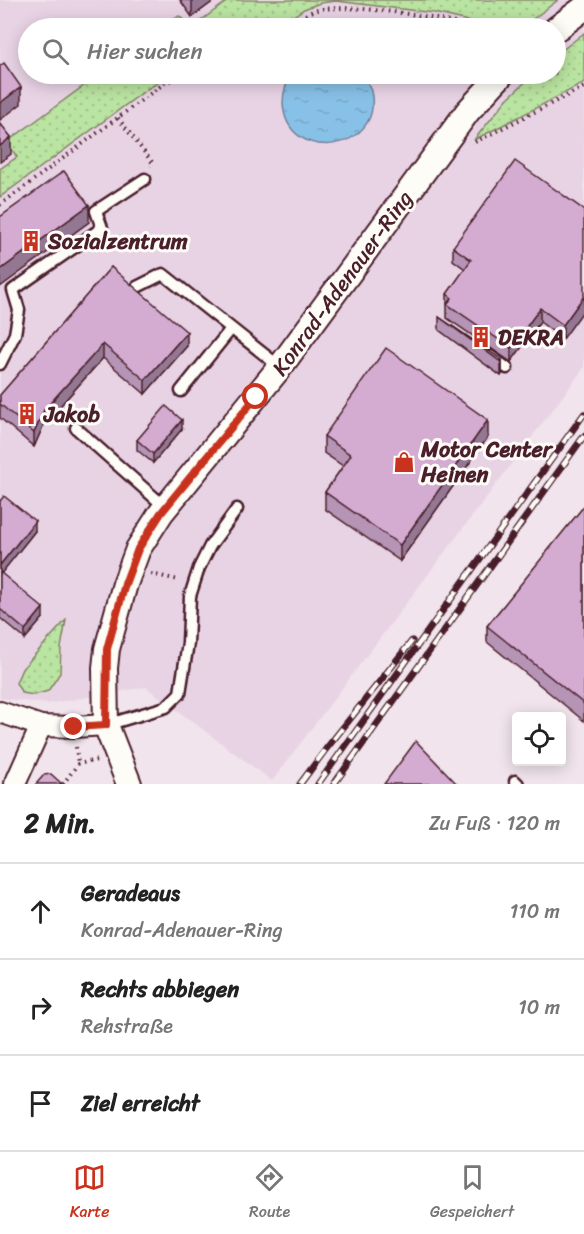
<!DOCTYPE html>
<html lang="de">
<meta charset="utf-8">
<style>
:root{--surface:#fff;--page:#f2f2f2;--text:#222;--muted:#767676;--line:#e0e0e0;--accent:#c8321e}
body{margin:0;font-family:Sriracha,sans-serif;background:var(--page);color:var(--text)}
.controls{position:absolute;right:18px;bottom:18px;display:grid;overflow:hidden;border-radius:6px;box-shadow:0 3px 15px #0003}
.controls button{width:54px;height:54px;display:grid;place-items:center;padding:0;border:0;border-bottom:2px solid var(--line);background:var(--surface);color:var(--text);font:30px sans-serif}
.stop{position:absolute;width:18px;height:18px;margin:-14px;border:4px solid #c8321e;border-radius:50%;background:#fff}
.stop.end{background:#c8321e;border-color:#fff;box-shadow:0 2px 6px #0008}
.list{margin:0;padding:0;list-style:none}
h2{display:flex;justify-content:space-between;align-items:center;height:78px;margin:0;padding:0 24px;font-size:26px}
h2 small{font-size:20px;font-weight:400;color:var(--muted)}
.list li{display:grid;grid-template-columns:39px 1fr auto;gap:18px;align-items:center;box-sizing:border-box;height:96px;padding:0 24px;border-top:2px solid var(--line)}
.list b{display:block;font-size:22px;white-space:nowrap}
.list p{margin:0;font-size:20px;white-space:nowrap;color:var(--muted)}
.list em{font-size:20px;font-style:normal;color:var(--muted)}
.icon{flex:none;width:33px;height:33px;fill:none;stroke:currentColor;stroke-width:2;stroke-linecap:round;stroke-linejoin:round}
.map{position:relative;flex:none;width:584px;height:784px;overflow:hidden}
.search{position:absolute;background:var(--surface);box-shadow:0 3px 15px #0003;left:18px;right:18px;top:18px;height:66px;display:flex;align-items:center;gap:15px;box-sizing:border-box;padding:0 21px;border-radius:33px;color:var(--muted);font-size:22px}
.sheet{height:366px;background:var(--surface)}
nav{display:flex;justify-content:space-around;align-items:center;box-sizing:border-box;height:84px;border-top:2px solid var(--line);background:var(--surface);font-size:16px;color:var(--muted)}
nav a{display:grid;justify-items:center;gap:3px}
nav .on{color:var(--accent)}
.map>svg:first-child{display:block}
.built{fill:#e8d3e4;fill-rule:evenodd}
.grass{fill:url(#grass-dots);stroke:#828266;stroke-width:1.5}
.water{fill:url(#water-ripples);stroke:#6f809c;stroke-width:1.5}
.lines{fill:none;stroke-linecap:round;stroke-linejoin:round}
.service-casing{stroke:#4a1f2b;stroke-width:15}
.minor-casing{stroke:#4a1f2b;stroke-width:24}
.tertiary-casing{stroke:#4a1f2b;stroke-width:28}
.path{stroke:#4a1f2b;stroke-width:4;stroke-dasharray:1.5 4.5;stroke-linecap:butt}
.service{stroke:#fdfcf7;stroke-width:10}
.minor{stroke:#fdfcf7;stroke-width:20}
.tertiary{stroke:#fdfcf7;stroke-width:24}
.rail-casing{stroke:#4a1f2b;stroke-width:7}
.rail{stroke:#fdfcf7;stroke-width:4.5;stroke-dasharray:14;stroke-linecap:butt}
.wall{fill:#b694b5;stroke:#4a1f2b;stroke-width:1.5}
.shaded-wall{fill:#947893;stroke:#4a1f2b;stroke-width:1.5}
.building{fill:#d4acd2;stroke:#4a1f2b;stroke-width:1.5}
.route{stroke:#c8321e;stroke-width:8}
.labels{text-anchor:middle;dominant-baseline:central;stroke-width:6;stroke-linejoin:round;paint-order:stroke}
.poi-label{font-size:22px;font-weight:bold;fill:#4a1f2b;stroke:#fdfcf7;text-anchor:start}
.street-label{font-size:22px;fill:#4a1f2b;stroke:#fdfcf7}
</style>
<div class="map">
<svg width="584" height="784" viewBox="0 0 584 784">
<defs>
<pattern id="grass-dots" width="8" height="8" patternUnits="userSpaceOnUse" patternTransform="scale(1.5)"><rect width="8" height="8" fill="#bae4a1"/><path d="M2 2h.1M6 6h.1" fill="none" stroke="#a1c38b" stroke-width="1.8" stroke-linecap="round"/></pattern>
<pattern id="water-ripples" width="26" height="14" patternUnits="userSpaceOnUse" patternTransform="scale(1.5)"><rect width="26" height="14" fill="#88c1e7"/><path d="M2 4q2-2 4 0t4 0M15 11q2-2 4 0t4 0" fill="none" stroke="#77a5c6"/></pattern>
</defs>
<rect width="100%" height="100%" fill="#f1e4ec"/>
<filter id="ink" filterUnits="userSpaceOnUse"><feTurbulence type="fractalNoise" baseFrequency=".0167" numOctaves="2"/><feDisplacementMap in="SourceGraphic" scale="12" xChannelSelector="R" yChannelSelector="G"/><feConvolveMatrix kernelMatrix="1 2 1 2 8 2 1 2 1" color-interpolation-filters="sRGB"/></filter>
<g filter="url(#ink)">
<g class="built">
<polygon points="0,0 229,0 192,27 179,16 162,28 28,28 28,74 100,74 7,142 17,157 0,169"/>
<polygon points="558,0 584,0 584,33 556,55 556,28 521,28"/>
<polygon points="336,1 434,13 464,20 486,28 276,28 304,9 320,3"/>
<path d="M173 74H293L291 75 322 146 341 143 354 137 371 90 364 74H534L507 99 476 139 584 83V368L272 781 146 687 47 704 0 698V197L149 88ZM65 621 60 673 43 693 34 695 22 693V669Z"/>
</g>
<g class="grass">
<polygon points="229,0 558,0 521,28 486,28 464,20 434,13 336,1 320,3 304,9 276,28 162,28 179,16 192,27"/>
<polygon points="584,33 584,83 474,140 507,99 534,74 556,74 556,55"/>
<polygon points="100,74 173,74 149,88 0,197 0,169 17,157 7,142"/>
<polygon points="66,620 61,648 60,673 48,691 34,695 22,693 16,683 22,669"/>
</g>
<path class="water" d="M293 74H364C366 79 369 85 371 91 385 152 286 167 283 103 283 92 286 82 293 74Z"/>
<g class="lines">
<defs>
<g id="service">
<polyline points="137,287 163,274 280,367"/>
<polyline points="490,356 507,368"/>
<polyline points="0,364 15,334 19,310 13,290 102,228 96,211 145,179"/>
<polyline points="181,391 231,329"/>
<polyline points="76,428 165,507"/>
<polyline points="106,725 166,707 180,693 188,643 190,596 199,568 210,546 237,509"/>
<polyline points="515,781 518,784"/>
</g>
<g id="minor">
<polyline points="0,712 41,726 74,727 106,725"/>
<polyline points="15,784 41,726"/>
</g>
<g id="tertiary">
<polyline points="556,29 584,8"/>
<polyline points="129,784 106,725 105,668 107,649 112,631 125,584 138,549 161,513 280,367 468,111 502,74"/>
</g>
</defs>
<use href="#service" class="service-casing"/>
<use href="#minor" class="minor-casing"/>
<use href="#tertiary" class="tertiary-casing"/>
<g class="path">
<path d="M285 28C295 23 307 12 317 10 347 3 443 17 472 28"/>
<polyline points="118,118 152,162 150,166"/>
<polyline points="475,142 584,87"/>
<polyline points="0,205 166,82 187,74"/>
<polyline points="151,574 179,580"/>
<polyline points="76,747 78,764"/>
<polyline points="63,784 78,764 97,760"/>
</g>
<use href="#service" class="service"/>
<use href="#minor" class="minor"/>
<use href="#tertiary" class="tertiary"/>
<defs>
<g id="rail">
<polyline points="300,784 326,749 412,641"/>
<polyline points="318,784 584,414"/>
<polyline points="334,784 584,436"/>
</g>
</defs>
<use href="#rail" class="rail-casing"/>
<use href="#rail" class="rail"/>
</g>
<g class="wall">
<polygon points="180,0 215,0 192,17"/>
<polygon points="584,210 563,339 540,322 511,362 447,318 447,294 465,269 453,260 453,247"/>
<polygon points="111,267 187,346 145,394 103,358 44,424 34,447 0,418 0,395"/>
<polygon points="439,317 502,360 502,374 501,376 439,330"/>
<polygon points="182,429 153,463 137,450 137,440"/>
<polygon points="324,436 488,437 400,561 325,509 325,492 343,466 324,453"/>
<polygon points="0,501 35,531 1,573 43,618 25,639 0,618"/>
<polygon points="584,506 584,721 487,642 487,626"/>
</g>
<g class="shaded-wall">
<polygon points="192,0 215,0 192,17"/>
<polygon points="21,87 21,104 0,120 0,103"/>
<polygon points="11,137 11,154 0,162 0,146"/>
<polygon points="89,205 89,222 0,287 0,270"/>
<polygon points="584,296 584,310 563,339 563,325"/>
<polygon points="540,308 540,322 511,362 511,348"/>
<polygon points="187,332 187,346 145,394 145,380"/>
<polygon points="103,344 103,358 44,424 34,447 34,433 44,410"/>
<polygon points="502,360 502,374 501,376 501,362"/>
<polygon points="182,420 182,429 153,463 153,454"/>
<polygon points="488,420 488,437 400,561 400,545"/>
<polygon points="35,521 35,531 0,575 0,565"/>
<polygon points="43,608 43,618 25,639 25,630"/>
</g>
<g class="building">
<polygon points="4,63 21,87 0,103 0,66"/>
<polygon points="0,123 11,137 0,146"/>
<polygon points="515,161 584,210 584,296 563,325 540,308 511,348 447,304 452,298 447,294 471,260 453,247"/>
<polygon points="64,171 89,205 0,270 0,217"/>
<polygon points="111,267 187,332 145,380 103,344 44,410 34,433 0,404 0,395"/>
<polygon points="439,317 502,360 501,362"/>
<polygon points="386,348 488,420 400,545 325,492 351,455 324,436"/>
<polygon points="166,406 182,420 153,454 137,440"/>
<polygon points="4,496 35,521 0,565 0,501"/>
<polygon points="584,506 584,704 487,626"/>
<polygon points="0,572 43,608 25,630 0,609"/>
<polygon points="416,741 457,784 384,784"/>
<polygon points="51,774 62,784 36,784 44,775"/>
</g>
</g>
<g class="lines" filter="url(#ink)">
<polyline class="route" points="74,727 106,725 107,649 125,584 138,549 161,513 256,397"/>
</g>
<defs>
<symbol id="building-bare" viewBox="-9 -9 18 18"><path d="M-4-6H4V6H1V3H-1V6H-4ZM-2.5-4.3h1.7v1.8h-1.7ZM.8-4.3h1.7v1.8H.8ZM-2.5-1h1.7V.8h-1.7ZM.8-1h1.7V.8H.8Z" fill="#c8321e" stroke="#fdfcf7" stroke-width="2.5" paint-order="stroke"/></symbol>
<symbol id="shop-bare" viewBox="-9 -9 18 18"><path d="M-5-2.5h2.3a2.7 3.5 0 0 1 5.4 0H5L5.5 6h-11ZM-1.5-2.5h3a1.5 2.3 0 0 0-3 0Z" fill="#c8321e" stroke="#fdfcf7" stroke-width="2.5" paint-order="stroke"/></symbol>
</defs>
<g fill-rule="evenodd">
<use href="#building-bare" x="16" y="226" width="30" height="30"/>
<use href="#building-bare" x="466" y="322" width="30" height="30"/>
<use href="#building-bare" x="12" y="399" width="30" height="30"/>
<use href="#shop-bare" x="389" y="447" width="30" height="30"/>
</g>
<g class="labels">
<g class="poi-label">
<text x="48" y="241">Sozialzentrum</text>
<text x="498" y="337">DEKRA</text>
<text x="44" y="414">Jakob</text>
<text x="421" y="449">Motor Center<tspan x="421" dy="25">Heinen</tspan></text>
</g>
<g class="street-label">
<text transform="translate(342 283) rotate(-54)">Konrad-Adenauer-Ring</text>
</g>
</g>
</svg>
<div class="controls">
<button><svg class="icon" aria-label="locate" viewBox="0 0 24 24"><circle cx="12" cy="12" r="6"/><path d="M12 2v4M12 18v4M2 12h4M18 12h4"/></svg></button>
</div>
<div class="stop" style="left:256px;top:397px"></div>
<div class="stop end" style="left:74px;top:727px"></div>
<div class="search"><svg class="icon" aria-label="search" viewBox="0 0 24 24"><circle cx="10" cy="10" r="6"/><path d="M15 15l6 6"/></svg>Hier suchen</div>
</div>
<section class="sheet">
<h2>2 Min.<small>Zu Fuß · 120 m</small></h2>
<ul class="list">
<li><svg class="icon" aria-label="ahead" viewBox="0 0 24 24"><path d="M12 20V5M6 11l6-6 6 6"/></svg><div><b>Geradeaus</b><p>Konrad-Adenauer-Ring</p></div><em>110 m</em></li>
<li><svg class="icon" aria-label="right" viewBox="0 0 24 24"><path d="M7 20v-9h11M14 6l5 5-5 5"/></svg><div><b>Rechts abbiegen</b><p>Rehstraße</p></div><em>10 m</em></li>
<li><svg class="icon" aria-label="arrive" viewBox="0 0 24 24"><path d="M6 21V4h12l-3 4 3 4H6"/></svg><div><b>Ziel erreicht</b></div></li>
</ul>
</section>
<nav>
<a class="on"><svg class="icon" aria-label="map" viewBox="0 0 24 24"><path d="M3 6l6-2 6 2 6-2v14l-6 2-6-2-6 2zM9 4v14M15 6v14"/></svg>Karte</a>
<a><svg class="icon" aria-label="directions" viewBox="0 0 24 24"><path d="M12 3l9 9-9 9-9-9zM9 14v-3h6M13 9l2 2-2 2"/></svg>Route</a>
<a><svg class="icon" aria-label="saved" viewBox="0 0 24 24"><path d="M7 4h10v16l-5-4-5 4z"/></svg>Gespeichert</a>
</nav>
